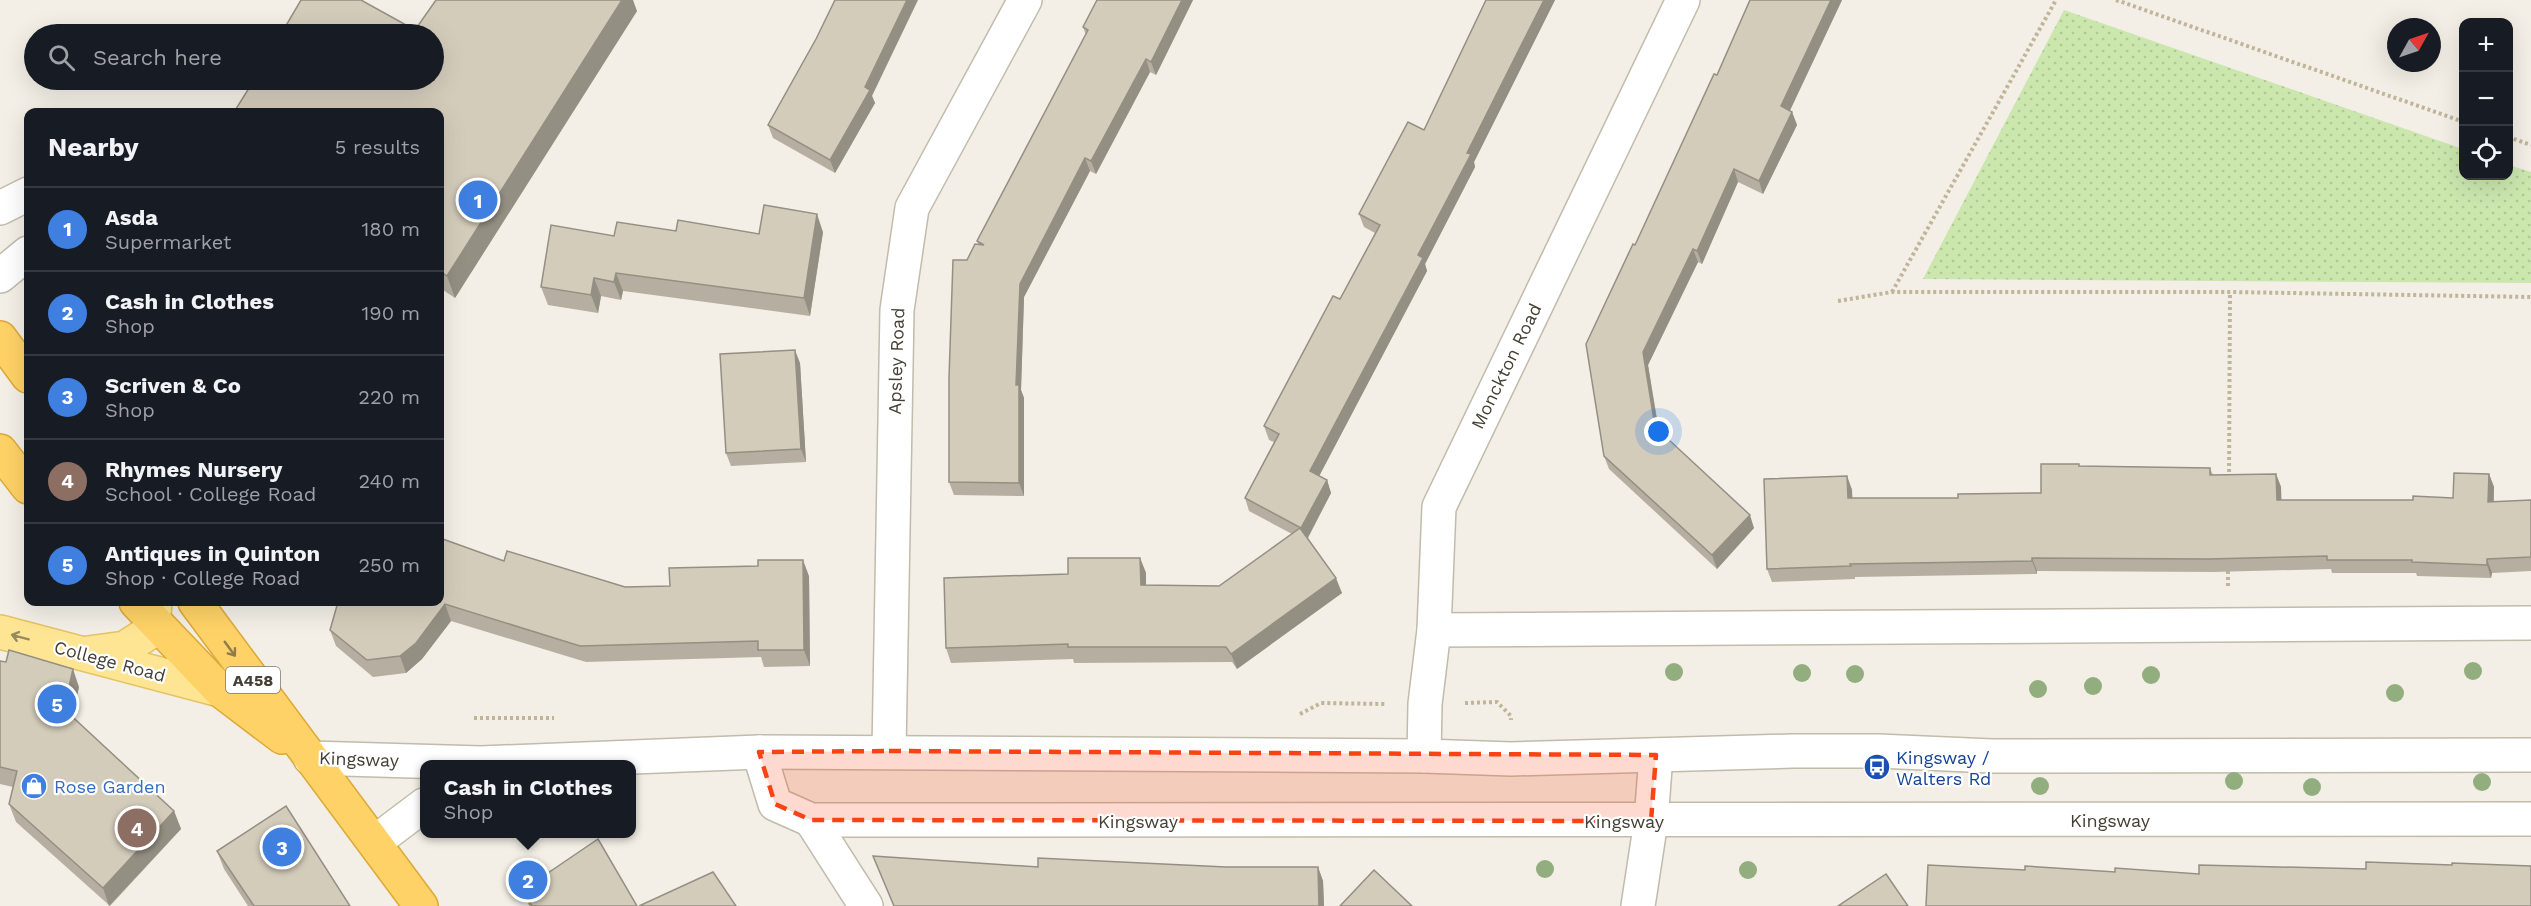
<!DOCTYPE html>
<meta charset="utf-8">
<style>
:root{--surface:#171b24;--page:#20242c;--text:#f1f3f6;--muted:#9ea1a6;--line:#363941;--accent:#fa4315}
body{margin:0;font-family:"Work Sans",sans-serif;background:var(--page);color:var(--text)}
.controls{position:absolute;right:18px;top:18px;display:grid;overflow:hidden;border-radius:12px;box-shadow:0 6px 24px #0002}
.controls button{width:54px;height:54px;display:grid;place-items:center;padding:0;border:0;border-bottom:2px solid var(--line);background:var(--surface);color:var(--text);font:30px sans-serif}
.compass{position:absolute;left:2387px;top:18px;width:54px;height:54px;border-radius:50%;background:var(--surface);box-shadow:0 6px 24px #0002;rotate:50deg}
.you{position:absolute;left:1659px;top:432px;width:21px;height:21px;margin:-15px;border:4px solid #fff;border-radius:50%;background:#1a73e8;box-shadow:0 0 0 9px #1a73e833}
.badge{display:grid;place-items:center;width:39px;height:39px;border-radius:50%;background:var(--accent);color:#fff;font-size:20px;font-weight:700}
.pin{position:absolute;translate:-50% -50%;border:3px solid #fff;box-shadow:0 2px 6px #0006}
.popup{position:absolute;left:420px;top:760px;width:216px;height:78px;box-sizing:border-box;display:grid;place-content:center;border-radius:12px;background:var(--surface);filter:drop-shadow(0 2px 4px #0005);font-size:20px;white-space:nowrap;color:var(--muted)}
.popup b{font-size:22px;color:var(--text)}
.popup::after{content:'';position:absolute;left:50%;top:100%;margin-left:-12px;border:12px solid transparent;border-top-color:var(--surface)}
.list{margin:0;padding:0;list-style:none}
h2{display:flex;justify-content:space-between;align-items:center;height:78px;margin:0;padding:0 24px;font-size:26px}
h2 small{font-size:20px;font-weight:400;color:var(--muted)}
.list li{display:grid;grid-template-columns:39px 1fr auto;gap:18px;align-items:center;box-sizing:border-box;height:84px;padding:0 24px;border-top:2px solid var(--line)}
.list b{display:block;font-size:22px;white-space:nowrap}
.list p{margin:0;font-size:20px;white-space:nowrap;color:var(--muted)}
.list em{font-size:20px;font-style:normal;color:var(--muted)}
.icon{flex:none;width:33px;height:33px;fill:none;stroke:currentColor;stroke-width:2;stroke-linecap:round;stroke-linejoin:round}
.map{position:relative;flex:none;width:2531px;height:906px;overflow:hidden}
.search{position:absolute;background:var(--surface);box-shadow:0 6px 24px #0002;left:24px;top:24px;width:420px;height:66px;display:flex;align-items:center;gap:15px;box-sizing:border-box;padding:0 21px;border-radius:33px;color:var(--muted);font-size:22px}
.panel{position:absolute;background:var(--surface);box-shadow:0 6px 24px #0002;left:24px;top:108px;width:420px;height:498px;border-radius:12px}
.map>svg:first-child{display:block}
.grass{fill:url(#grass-dots)}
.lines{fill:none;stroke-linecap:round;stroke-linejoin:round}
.minor-casing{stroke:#c1bbab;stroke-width:36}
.major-casing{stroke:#e4c363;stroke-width:36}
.highway-casing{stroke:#dda835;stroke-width:36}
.path{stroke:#c0b499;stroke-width:4;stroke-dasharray:3 3;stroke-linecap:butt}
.minor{stroke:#fff;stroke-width:33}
.major{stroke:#fee593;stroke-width:33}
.highway{stroke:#fed266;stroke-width:33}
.tree{fill:#92ad7e}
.wall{fill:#b6afa1}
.shaded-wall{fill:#948f83}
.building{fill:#d4ccbb;stroke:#948f83;stroke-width:1.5}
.oneway{stroke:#988a5f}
.oneway2{stroke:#8f7a49}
.marked{fill:#fa4315;fill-opacity:0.2;stroke:#fa4315;stroke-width:4.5;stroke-dasharray:12 8;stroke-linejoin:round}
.labels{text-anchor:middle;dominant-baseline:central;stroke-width:4.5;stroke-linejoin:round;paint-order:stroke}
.shield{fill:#fff;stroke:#7d7972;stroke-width:1.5}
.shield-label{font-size:16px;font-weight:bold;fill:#454035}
.street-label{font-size:18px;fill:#454035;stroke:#fff}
.transit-label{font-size:18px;fill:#164399;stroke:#fff;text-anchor:start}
.shop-label{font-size:18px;fill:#366cbe;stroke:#fff;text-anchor:start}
</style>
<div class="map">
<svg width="2531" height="906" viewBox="0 0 2531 906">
<defs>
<pattern id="grass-dots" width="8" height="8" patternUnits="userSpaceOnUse" patternTransform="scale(1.5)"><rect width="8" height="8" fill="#cbe7ae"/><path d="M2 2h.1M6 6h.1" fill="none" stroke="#b0c796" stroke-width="1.8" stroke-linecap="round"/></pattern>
</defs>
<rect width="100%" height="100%" fill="#f3efe6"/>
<polygon class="grass" points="2064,10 2463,149 2464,176 2508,176 2509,165 2531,172 2531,283 1923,279"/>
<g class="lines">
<defs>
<g id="minor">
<polyline points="0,208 28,194"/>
<polyline points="0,276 28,253"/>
<polyline points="1434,630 2531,623"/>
<polyline points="889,751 897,310 912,208 1025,0"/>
<polyline points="759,752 775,804 811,820 2531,819"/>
<polyline points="1424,756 1425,704 1434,630 1439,507 1683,0"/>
<polyline points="310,758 481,763 759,752 1424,756 1511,759 1793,751 1878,751 1992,756 2531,755"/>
<polyline points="811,820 866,906"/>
<polyline points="375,842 424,805"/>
<polyline points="1638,906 1651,821 1656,755"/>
</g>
<g id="major">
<polyline points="0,632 220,690"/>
<polyline points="88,653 125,648 153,630 155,602"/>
</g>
<g id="highway">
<polyline points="0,338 28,376"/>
<polyline points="0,451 28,487"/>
<polyline points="136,602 220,690 282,737"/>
<polyline points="195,602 421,906"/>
</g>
</defs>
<use href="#minor" class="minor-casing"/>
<use href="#major" class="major-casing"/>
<use href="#highway" class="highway-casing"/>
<g class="path">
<polyline points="2116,0 2464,122"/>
<polyline points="2508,137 2531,145"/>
<polyline points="1892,292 2056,0"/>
<polyline points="1838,301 1892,292 2230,292 2531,297"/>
<polyline points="2229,478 2230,292"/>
<polyline points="2228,586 2228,567"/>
<polyline points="1465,703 1497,702 1511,716 1511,720"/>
<polyline points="1300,714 1321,703 1385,704"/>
<polyline points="474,718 554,718"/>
</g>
<use href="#minor" class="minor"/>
<use href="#major" class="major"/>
<use href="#highway" class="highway"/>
</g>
<g class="tree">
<circle cx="2473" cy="671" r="9"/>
<circle cx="1674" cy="672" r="9"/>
<circle cx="1802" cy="673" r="9"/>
<circle cx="1855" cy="674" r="9"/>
<circle cx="2151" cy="675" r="9"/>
<circle cx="2093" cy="686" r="9"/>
<circle cx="2038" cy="689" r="9"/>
<circle cx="2395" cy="693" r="9"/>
<circle cx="2234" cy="781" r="9"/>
<circle cx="2482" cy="782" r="9"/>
<circle cx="2040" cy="786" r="9"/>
<circle cx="2312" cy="787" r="9"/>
<circle cx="1545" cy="869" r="9"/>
<circle cx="1748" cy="870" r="9"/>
</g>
<g class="wall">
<polygon points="1193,0 1156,75 1150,72 1096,174 1090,171 1024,297 1021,390 1024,398 1024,496 954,495 949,482 978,244 977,241 1086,35 1083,27"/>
<polygon points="1486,0 1555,0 1474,162 1475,167 1425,264 1427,271 1319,476 1327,480 1331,493 1308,538 1342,593 1237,669 1232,662 1074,663 1073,659 951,663 946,648 1068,574 1140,558 1146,573 1146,585 1219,586 1292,534 1249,511 1245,498 1274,442 1269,440 1264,426 1340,299 1375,233 1364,227 1359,214 1424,130"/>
<polygon points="1750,0 1842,0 1790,110 1792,112 1797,125 1763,194 1738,182 1702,264 1698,262 1648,365 1659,430 1754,528 1717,569 1609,469 1604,456 1635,245 1717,75"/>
<polygon points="637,11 455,298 440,288 440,112 415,30"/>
<polygon points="872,96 875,103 835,173 773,138 768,125"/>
<polygon points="676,231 759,234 823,232 810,316 623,291 621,300 601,296 598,313 548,305 541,287 614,236"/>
<polygon points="800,363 806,462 731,466 726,453"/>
<polygon points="2080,466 2210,468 2213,475 2276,474 2281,487 2281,500 2413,500 2453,498 2489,474 2494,487 2494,502 2531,500 2531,571 2492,573 2491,578 2417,576 2416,573 2332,573 2331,569 2213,572 2037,571 2037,574 1855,577 1855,579 1772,582 1767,569 1847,476 1852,490 1852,498 1958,498 2041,493"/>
<polygon points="504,561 625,587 670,586 809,576 810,666 764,667 761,657 586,662 451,621 422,659 406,673 373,677 336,646 330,630"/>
<polygon points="0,661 79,687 72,717 174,811 181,829 110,906 16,822 9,804 13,787 0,784"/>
<polygon points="217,851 350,906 248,906 224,869"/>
<polygon points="873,856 1038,867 1318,867 1323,881 1324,906 894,906"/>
<polygon points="523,890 637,906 529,906"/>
</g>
<g class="shaded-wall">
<polygon points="622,0 633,0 637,11 455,298 447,276"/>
<polygon points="907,0 918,0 872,96 875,103 835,173 830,160"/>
<polygon points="1182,0 1193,0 1156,75 1151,62"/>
<polygon points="1544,0 1555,0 1474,162 1475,167 1425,264 1427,271 1315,484 1310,471 1418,255 1467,153"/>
<polygon points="1831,0 1842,0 1786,119 1781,106"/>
<polygon points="1146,59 1150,72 1096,174 1091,161"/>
<polygon points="1792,112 1797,125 1763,194 1759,181"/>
<polygon points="1085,158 1090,171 1024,297 1021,390 1024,398 1024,496 1019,483 1016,385 1020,284"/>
<polygon points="1734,169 1738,182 1702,264 1697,251"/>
<polygon points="817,214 823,232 810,316 804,298"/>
<polygon points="1693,249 1698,262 1648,365 1660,440 1655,427 1643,352"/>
<polygon points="616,273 623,291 621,300 614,282"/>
<polygon points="594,278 601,296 598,313 591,295"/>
<polygon points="795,350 800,363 806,462 801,449"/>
<polygon points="2276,474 2281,487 2282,513 2277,500"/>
<polygon points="2489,474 2494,487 2493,515 2488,502"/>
<polygon points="1847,476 1852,490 1853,511 1848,498"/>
<polygon points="1327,480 1331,493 1306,541 1301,528"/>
<polygon points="1750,515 1754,528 1717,569 1712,555"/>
<polygon points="1140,558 1146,573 1146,600 1141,585"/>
<polygon points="2032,558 2037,571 2037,574 2032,561"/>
<polygon points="2487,559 2492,573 2491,578 2487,565"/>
<polygon points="803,560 809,576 810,666 804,650"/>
<polygon points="1336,578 1342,593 1237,669 1231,654"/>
<polygon points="445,604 451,621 422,659 406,673 400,656"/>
<polygon points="73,669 79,687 70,727 64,709"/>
<polygon points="174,811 181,829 109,906 103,888"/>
<polygon points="1318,867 1323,881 1324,906 1319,906"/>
</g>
<g class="building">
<polygon points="301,0 361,0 415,30 436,0 622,0 447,276 440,271 440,112 234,112 254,80 434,80 434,34 281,34"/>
<polygon points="835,0 907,0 865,87 870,90 830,160 768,125 816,39"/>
<polygon points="1097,0 1182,0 1151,62 1146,59 1091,161 1085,158 1020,284 1016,385 1019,385 1019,483 949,482 949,378 953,260 967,260 975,244 984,245 977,241 1088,30 1083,27"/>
<polygon points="1486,0 1544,0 1467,153 1471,154 1418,255 1423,258 1310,471 1327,480 1301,528 1245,498 1279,434 1264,426 1333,296 1340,299 1380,225 1359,214 1408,122 1424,130"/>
<polygon points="1750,0 1831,0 1781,106 1792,112 1759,181 1734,169 1697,251 1693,249 1643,352 1655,427 1750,515 1712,555 1604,456 1586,344 1633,244 1635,245 1714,74 1717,75"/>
<polygon points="764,205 817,214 804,298 616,273 614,282 594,278 591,295 541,287 551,225 614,236 617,222 676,231 678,220 759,234"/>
<polygon points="795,350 801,449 726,453 720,354"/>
<polygon points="2041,464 2079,464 2079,466 2210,468 2210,475 2276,474 2277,500 2413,500 2413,496 2453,498 2454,473 2489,474 2488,502 2531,500 2531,557 2487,559 2487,565 2412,562 2412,560 2327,560 2327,556 2208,559 2032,558 2032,561 1850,564 1851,566 1767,569 1764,479 1847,476 1848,498 1958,498 1958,494 2041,493"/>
<polygon points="1300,528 1336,578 1231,654 1226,647 1068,647 1068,644 946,648 944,578 1068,574 1068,558 1140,558 1141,585 1219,586"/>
<polygon points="440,538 504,561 507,551 625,587 670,586 669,568 758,566 758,560 803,560 804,650 758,650 758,641 580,646 445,604 416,643 400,656 367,660 330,630 338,602 440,602"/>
<polygon points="9,650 73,669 64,709 174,811 103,888 9,804 17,771 0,767 0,661 6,662"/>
<polygon points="286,806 350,906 254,906 217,851"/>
<polygon points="598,839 637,906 532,906 523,890"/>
<polygon points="873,856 1038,867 1038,858 1226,867 1318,867 1319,906 894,906"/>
<polygon points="2366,862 2452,865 2452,863 2531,866 2531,906 1926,906 1928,865 2025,870 2025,866 2115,872 2115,868 2199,874 2199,865 2366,869"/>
<polygon points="1374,870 1412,906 1340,906"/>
<polygon points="713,872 736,906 639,906"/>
<polygon points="1886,874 1908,906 1838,906"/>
</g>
<defs><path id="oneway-shaft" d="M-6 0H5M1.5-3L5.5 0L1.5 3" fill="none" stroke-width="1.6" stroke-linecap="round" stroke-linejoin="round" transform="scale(1.5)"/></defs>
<use class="oneway" href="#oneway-shaft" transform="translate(20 637) rotate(-165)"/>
<use class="oneway2" href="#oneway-shaft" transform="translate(230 649) rotate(54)"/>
<path class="marked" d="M889 751 1656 755 1651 821 811 820 775 804 759 752Z"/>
<defs>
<symbol id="bus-disc" viewBox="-11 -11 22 22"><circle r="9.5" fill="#1a4fb4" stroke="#fff"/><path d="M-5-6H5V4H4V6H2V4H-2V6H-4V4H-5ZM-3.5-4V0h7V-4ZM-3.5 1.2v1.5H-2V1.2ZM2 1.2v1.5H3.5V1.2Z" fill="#fff"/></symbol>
<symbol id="shop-disc" viewBox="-11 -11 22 22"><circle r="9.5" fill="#3f7fe0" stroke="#fff"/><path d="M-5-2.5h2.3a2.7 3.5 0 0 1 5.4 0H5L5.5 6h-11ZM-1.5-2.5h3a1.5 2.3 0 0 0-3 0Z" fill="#fff"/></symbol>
</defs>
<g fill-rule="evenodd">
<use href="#bus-disc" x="1862" y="752" width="30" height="30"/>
<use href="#shop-disc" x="19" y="771" width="30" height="30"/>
</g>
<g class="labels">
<rect class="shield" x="226" y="667" width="54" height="26" rx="4.5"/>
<g class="shield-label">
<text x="253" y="680">A458</text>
</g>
<g class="street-label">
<text transform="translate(896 361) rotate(-88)">Apsley Road</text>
<text transform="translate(1506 366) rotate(-64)">Monckton Road</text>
<text transform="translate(110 661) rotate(15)">College Road</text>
<text transform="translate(359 759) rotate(2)">Kingsway</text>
<text x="2110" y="820">Kingsway</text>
<text x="1138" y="821">Kingsway</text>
<text x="1624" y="821">Kingsway</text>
</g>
<g class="transit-label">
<text x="1896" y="757">Kingsway /<tspan x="1896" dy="21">Walters Rd</tspan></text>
</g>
<g class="shop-label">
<text x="54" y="786">Rose Garden</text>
</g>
</g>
</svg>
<div class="controls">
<button>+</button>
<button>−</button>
<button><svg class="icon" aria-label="locate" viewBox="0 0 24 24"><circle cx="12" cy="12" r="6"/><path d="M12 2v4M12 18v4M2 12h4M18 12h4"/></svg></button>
</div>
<svg class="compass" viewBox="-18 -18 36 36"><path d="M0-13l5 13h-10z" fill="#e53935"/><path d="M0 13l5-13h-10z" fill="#9ea1a6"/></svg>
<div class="you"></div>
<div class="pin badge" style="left:478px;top:200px;background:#3f7fe0">1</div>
<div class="pin badge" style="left:528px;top:880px;background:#3f7fe0">2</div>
<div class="popup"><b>Cash in Clothes</b>Shop</div>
<div class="pin badge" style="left:282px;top:847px;background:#3f7fe0">3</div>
<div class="pin badge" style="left:137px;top:828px;background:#8d6e63">4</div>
<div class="pin badge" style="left:57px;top:704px;background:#3f7fe0">5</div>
<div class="search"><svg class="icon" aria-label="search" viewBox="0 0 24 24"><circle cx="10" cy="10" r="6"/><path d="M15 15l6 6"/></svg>Search here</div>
<section class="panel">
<h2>Nearby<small>5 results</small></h2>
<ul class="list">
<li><span class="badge" style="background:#3f7fe0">1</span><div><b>Asda</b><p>Supermarket</p></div><em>180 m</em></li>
<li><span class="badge" style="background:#3f7fe0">2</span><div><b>Cash in Clothes</b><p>Shop</p></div><em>190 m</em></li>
<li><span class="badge" style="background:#3f7fe0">3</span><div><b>Scriven &amp; Co</b><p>Shop</p></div><em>220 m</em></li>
<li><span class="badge" style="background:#8d6e63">4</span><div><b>Rhymes Nursery</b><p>School · College Road</p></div><em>240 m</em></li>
<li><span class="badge" style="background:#3f7fe0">5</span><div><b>Antiques in Quinton</b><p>Shop · College Road</p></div><em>250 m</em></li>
</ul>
</section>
</div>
